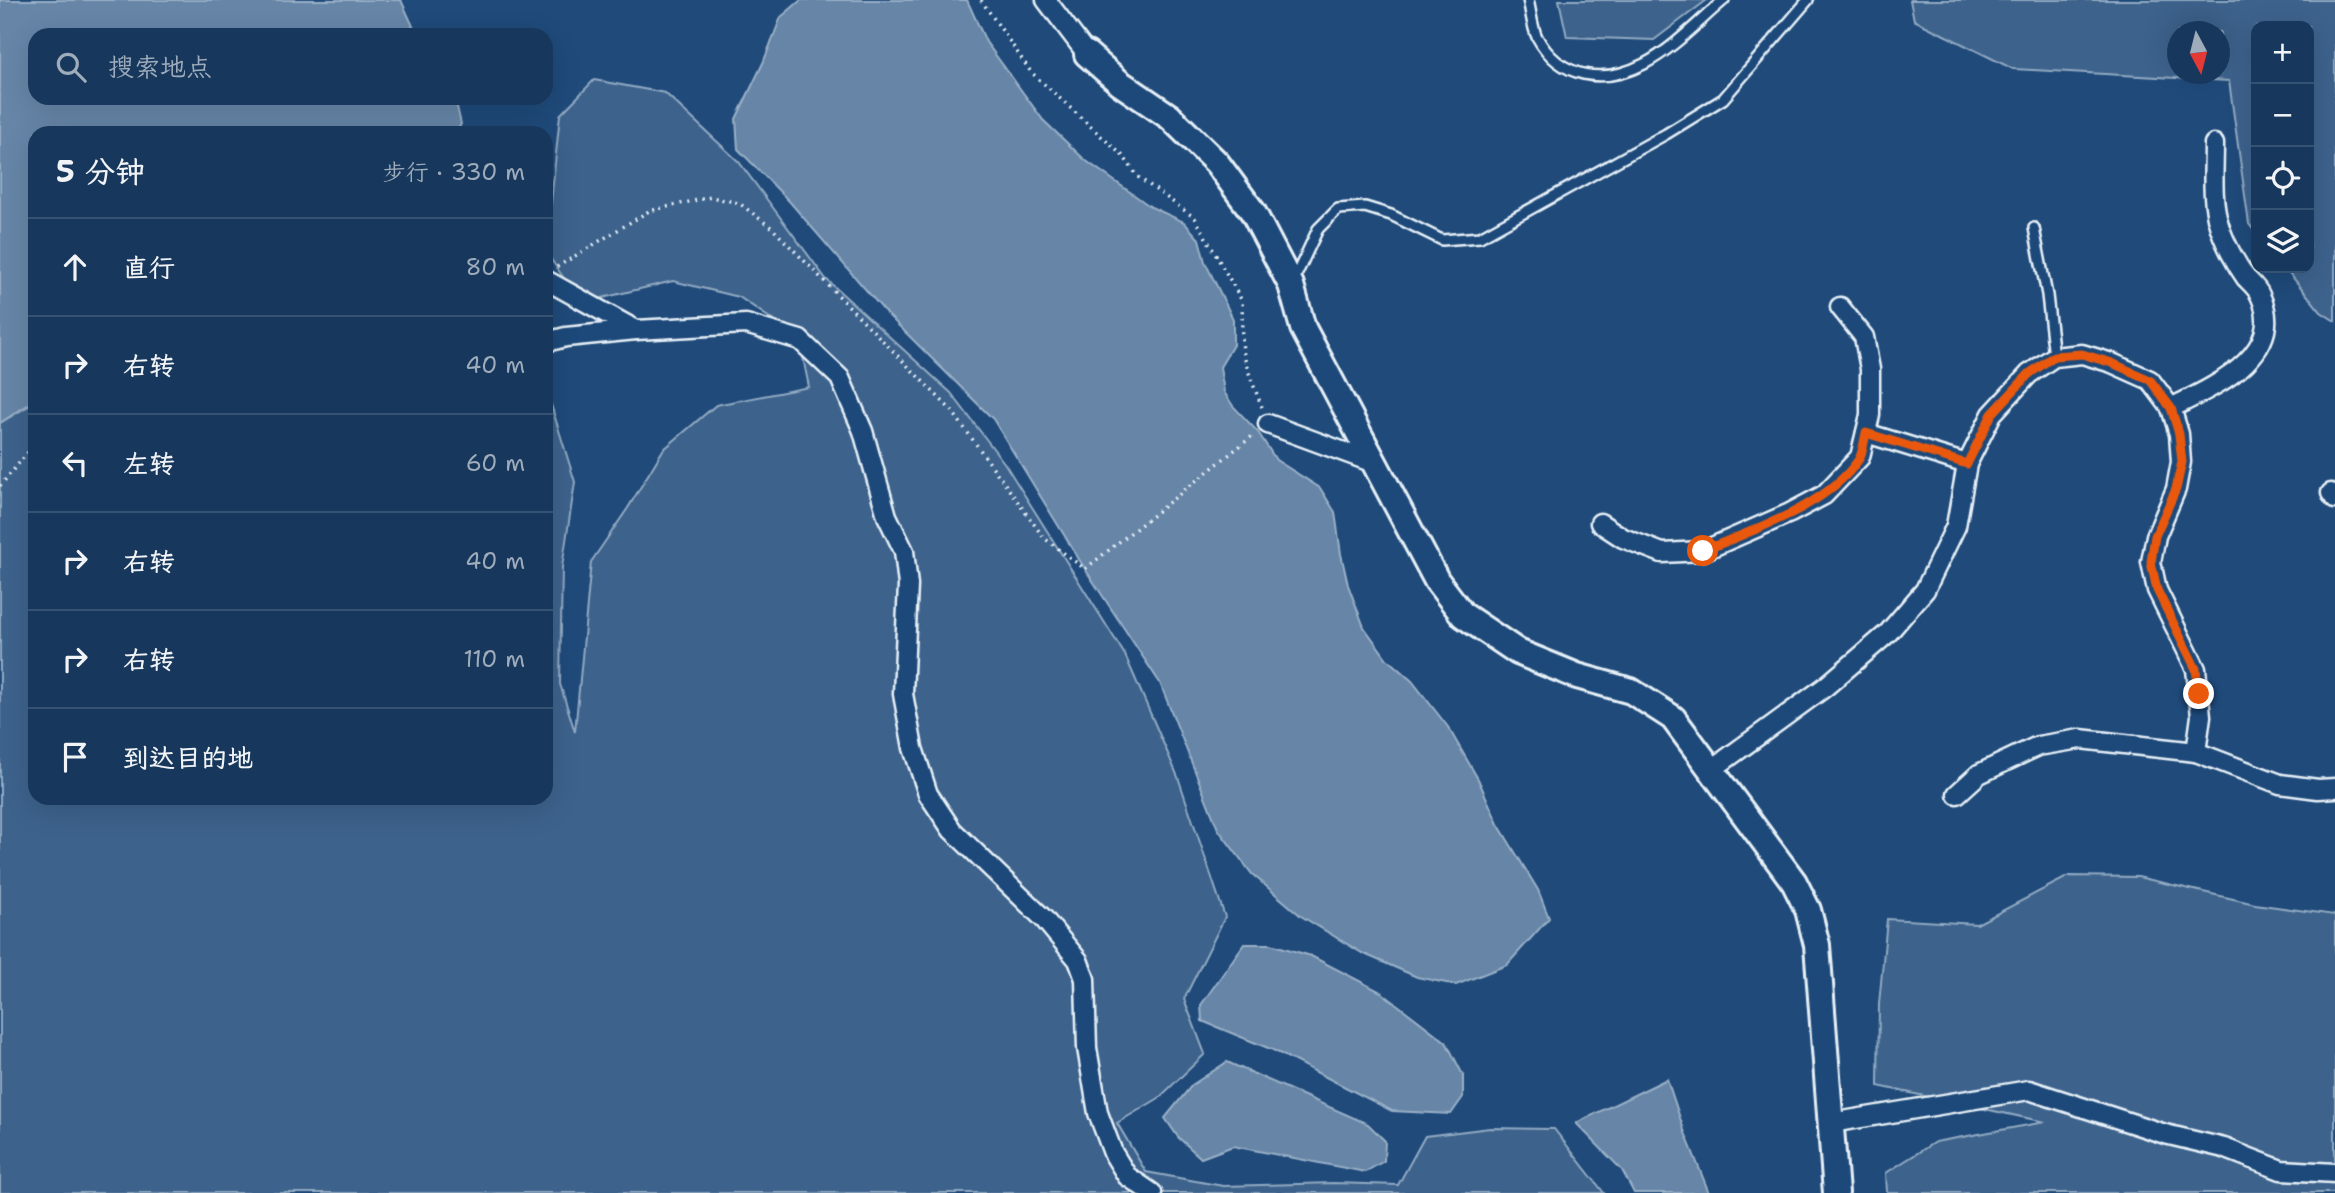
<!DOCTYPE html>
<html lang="zh">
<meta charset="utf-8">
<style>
:root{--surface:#17385c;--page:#203f62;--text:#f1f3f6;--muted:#9eacbb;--line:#365272}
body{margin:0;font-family:"Shantell Sans","LXGW WenKai TC",sans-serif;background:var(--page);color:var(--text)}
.controls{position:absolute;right:21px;top:21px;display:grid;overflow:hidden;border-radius:14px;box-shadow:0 7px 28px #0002}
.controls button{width:63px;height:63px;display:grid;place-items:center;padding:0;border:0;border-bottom:2px solid var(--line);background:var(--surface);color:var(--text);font:35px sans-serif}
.compass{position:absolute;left:2167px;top:21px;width:63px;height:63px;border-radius:50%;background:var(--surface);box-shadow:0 7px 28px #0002;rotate:173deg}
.stop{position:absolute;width:21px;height:21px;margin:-16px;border:5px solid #ea580c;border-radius:50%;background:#fff}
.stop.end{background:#ea580c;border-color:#fff;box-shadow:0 2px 7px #0008}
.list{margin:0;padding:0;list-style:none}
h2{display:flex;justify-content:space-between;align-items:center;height:91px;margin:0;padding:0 28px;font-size:30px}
h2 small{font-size:23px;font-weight:400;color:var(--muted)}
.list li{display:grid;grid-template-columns:46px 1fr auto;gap:21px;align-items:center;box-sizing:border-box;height:98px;padding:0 28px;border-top:2px solid var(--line)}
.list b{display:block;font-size:26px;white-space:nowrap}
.list em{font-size:23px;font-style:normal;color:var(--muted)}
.icon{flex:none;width:38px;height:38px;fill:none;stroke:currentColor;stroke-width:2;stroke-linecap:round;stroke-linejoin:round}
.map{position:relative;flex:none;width:2335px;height:1193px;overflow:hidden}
.search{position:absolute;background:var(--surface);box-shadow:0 7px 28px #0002;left:28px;top:28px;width:525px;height:77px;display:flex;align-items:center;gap:18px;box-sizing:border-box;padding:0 24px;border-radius:21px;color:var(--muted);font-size:26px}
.panel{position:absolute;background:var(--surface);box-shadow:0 7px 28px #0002;left:28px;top:126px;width:525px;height:679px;border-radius:21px}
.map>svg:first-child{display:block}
.green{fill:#3c628c;stroke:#92aac2;stroke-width:2;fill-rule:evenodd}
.water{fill:#6685a7;stroke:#9ab0c7;stroke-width:2}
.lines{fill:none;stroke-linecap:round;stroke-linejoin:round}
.lane-casing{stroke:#e8f1f8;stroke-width:14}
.street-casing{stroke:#e8f1f8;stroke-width:23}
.secondary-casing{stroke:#e8f1f8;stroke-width:30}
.path{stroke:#e8f1f8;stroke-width:3.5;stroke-dasharray:2 5;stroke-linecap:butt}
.lane{stroke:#1f4a7a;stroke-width:9}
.street{stroke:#1f4a7a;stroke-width:18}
.secondary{stroke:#1f4a7a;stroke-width:24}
.route{stroke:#ea580c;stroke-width:9}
</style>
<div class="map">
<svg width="2335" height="1193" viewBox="0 0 2335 1193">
<rect width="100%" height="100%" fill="#1f4a7a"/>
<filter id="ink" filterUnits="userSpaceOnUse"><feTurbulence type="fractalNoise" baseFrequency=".0143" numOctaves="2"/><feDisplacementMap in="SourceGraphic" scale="14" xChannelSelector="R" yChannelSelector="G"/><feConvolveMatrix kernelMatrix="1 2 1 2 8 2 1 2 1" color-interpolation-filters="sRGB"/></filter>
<g filter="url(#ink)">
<g class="green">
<polygon points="1559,0 1707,0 1654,40 1567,37"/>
<path d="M1910 0H2335V321L2321 312 2285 268H2309V26H2256V233L2249 224 2229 81 2013 69 1914 20ZM2178 32H2220V74H2178Z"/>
<polygon points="594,80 665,93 739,162 826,279 951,393 1005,464 1125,655 1178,777 1225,917 1184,999 1205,1054 1159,1098 1117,1123 1146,1172 1223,1186 1334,1183 1398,1185 1425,1136 1490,1128 1554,1129 1604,1193 0,1193 0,423 32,404 35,460 35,798 546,798 546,398 549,398 575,482 562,567 560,684 575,732 591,562 628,508 663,450 716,405 809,387 799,338 739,297 673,281 581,303 546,252 546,218 551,203 560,115"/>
<polygon points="2069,876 2138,877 2255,904 2335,915 2335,1193 1887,1193 1886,1173 1935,1142 2045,1122 1878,1086 1879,1004 1887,919 1977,924"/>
</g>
<g class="water">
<polygon points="0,0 401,0 417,35 35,35 35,98 455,98 461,124 456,133 35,133 35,400 0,423"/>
<polygon points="801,0 967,0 986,42 1043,120 1085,160 1151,207 1184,222 1199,239 1205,262 1233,319 1233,345 1220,367 1224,392 1233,406 1258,432 1276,460 1320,488 1335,512 1341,554 1348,585 1364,627 1387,659 1412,681 1448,727 1478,779 1498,824 1538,890 1549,918 1507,965 1456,985 1417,977 1362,953 1301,916 1252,874 1218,829 1160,683 1085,569 993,419 886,313 789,201 738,149 736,119 763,63 781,17"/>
<polygon points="1244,944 1271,944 1311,956 1381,992 1446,1042 1463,1075 1463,1097 1451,1114 1392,1111 1273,1050 1202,1021 1201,1005"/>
<polygon points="1227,1062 1368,1124 1385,1141 1384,1161 1365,1172 1233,1146 1201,1158 1178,1137 1165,1118 1192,1085"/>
<polygon points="1667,1079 1684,1130 1709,1193 1634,1193 1622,1170 1576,1123"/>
</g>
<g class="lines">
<defs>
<g id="lane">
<path d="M1528 0C1531 11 1532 27 1537 37 1560 79 1603 85 1644 64 1673 49 1699 21 1724 0"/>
<polyline points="2034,228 2047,295 2054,357"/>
<polyline points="1293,282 1318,229 1338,209 1365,207 1391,215 1442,240 1480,237 1666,134 1723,99 1808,0"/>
</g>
<g id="street">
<polyline points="1046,0 1087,54"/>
<polyline points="546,280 636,330"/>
<polyline points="546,342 566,337 636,330 746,324 800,340 840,378 863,431 887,516 904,551 908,585 903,694 913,748 928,794 952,830 1044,919 1078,960 1085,979 1087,1048 1098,1113 1113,1153 1127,1176 1152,1193"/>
<path d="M2171 408C2213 387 2288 355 2260 295 2257 288 2251 283 2246 278 2236 264 2224 242 2219 225 2211 200 2214 170 2214 144"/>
<polyline points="1268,424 1374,463"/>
<polyline points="1866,433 1967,464"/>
<polyline points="2331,493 2335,499"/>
<polyline points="1600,523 1623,538 1662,553 1703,551 1790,513 1824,495 1860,457 1870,415 1870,369 1864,337 1840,307"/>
<polyline points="1711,770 1825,687 1888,633 1925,590 1956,526 1967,464 1992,414 2029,374 2054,357 2082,354 2112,363 2150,380 2171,408 2179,434 2181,462 2176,489 2156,536 2151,562 2157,590 2196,669 2201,716 2196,752"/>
<polyline points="1957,794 1979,774 2038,746 2080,739 2196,752 2280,784 2318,789 2335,788"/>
<polyline points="1831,1123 2029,1090 2165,1134 2224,1148 2281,1170 2335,1173"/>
</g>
<polyline id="secondary" points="1087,54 1120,83 1170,117 1217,163 1253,212 1291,285 1303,328 1437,581 1463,615 1518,652 1577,676 1631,691 1673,718 1794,882 1808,910 1817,945 1836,1193"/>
</defs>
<use href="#lane" class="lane-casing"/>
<use href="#street" class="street-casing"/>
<use href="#secondary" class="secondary-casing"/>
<g class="path">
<path d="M981 0 1031 72 1124 157 1138 177 1195 218 1242 301C1243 314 1241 327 1242 340 1243 363 1255 388 1263 410"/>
<polyline points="557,267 649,211 711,197 739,203 772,228 952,411 1044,538 1085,569 1255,434"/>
<polyline points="0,486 35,444"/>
</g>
<use href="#lane" class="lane"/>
<use href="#street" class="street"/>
<use href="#secondary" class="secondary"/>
</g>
</g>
<g class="lines" filter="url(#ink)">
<path class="route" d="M1703 551C1754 529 1827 507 1859 459 1863 452 1864 441 1866 433L1967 464 1992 414 2029 374 2054 356 2082 354 2112 363 2150 380 2171 408 2179 434 2182 462 2176 489 2155 536 2151 562 2157 590 2196 669 2199 694"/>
</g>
</svg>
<div class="controls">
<button>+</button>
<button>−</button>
<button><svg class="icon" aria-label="locate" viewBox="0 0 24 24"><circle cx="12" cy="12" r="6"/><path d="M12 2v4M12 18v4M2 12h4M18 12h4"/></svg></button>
<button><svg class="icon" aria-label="layers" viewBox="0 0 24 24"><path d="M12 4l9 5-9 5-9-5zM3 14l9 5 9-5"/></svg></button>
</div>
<svg class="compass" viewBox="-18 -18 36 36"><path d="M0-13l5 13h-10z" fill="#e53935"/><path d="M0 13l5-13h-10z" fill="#9eacbb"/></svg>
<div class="stop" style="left:1703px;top:551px"></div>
<div class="stop end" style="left:2199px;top:694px"></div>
<div class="search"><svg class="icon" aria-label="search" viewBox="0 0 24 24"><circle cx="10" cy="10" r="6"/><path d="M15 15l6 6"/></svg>搜索地点</div>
<section class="panel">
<h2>5 分钟<small>步行 · 330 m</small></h2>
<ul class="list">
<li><svg class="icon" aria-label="ahead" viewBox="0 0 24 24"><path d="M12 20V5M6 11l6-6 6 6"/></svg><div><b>直行</b></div><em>80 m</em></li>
<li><svg class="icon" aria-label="right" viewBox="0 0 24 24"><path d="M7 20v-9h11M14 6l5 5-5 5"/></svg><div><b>右转</b></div><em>40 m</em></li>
<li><svg class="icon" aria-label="left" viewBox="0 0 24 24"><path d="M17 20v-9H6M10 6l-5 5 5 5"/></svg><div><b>左转</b></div><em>60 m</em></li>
<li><svg class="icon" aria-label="right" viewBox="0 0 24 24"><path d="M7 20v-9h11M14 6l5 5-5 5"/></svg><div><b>右转</b></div><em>40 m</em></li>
<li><svg class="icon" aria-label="right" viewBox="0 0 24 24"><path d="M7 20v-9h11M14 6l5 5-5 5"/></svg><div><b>右转</b></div><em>110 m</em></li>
<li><svg class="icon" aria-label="arrive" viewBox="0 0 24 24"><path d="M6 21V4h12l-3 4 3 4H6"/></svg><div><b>到达目的地</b></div></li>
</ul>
</section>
</div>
